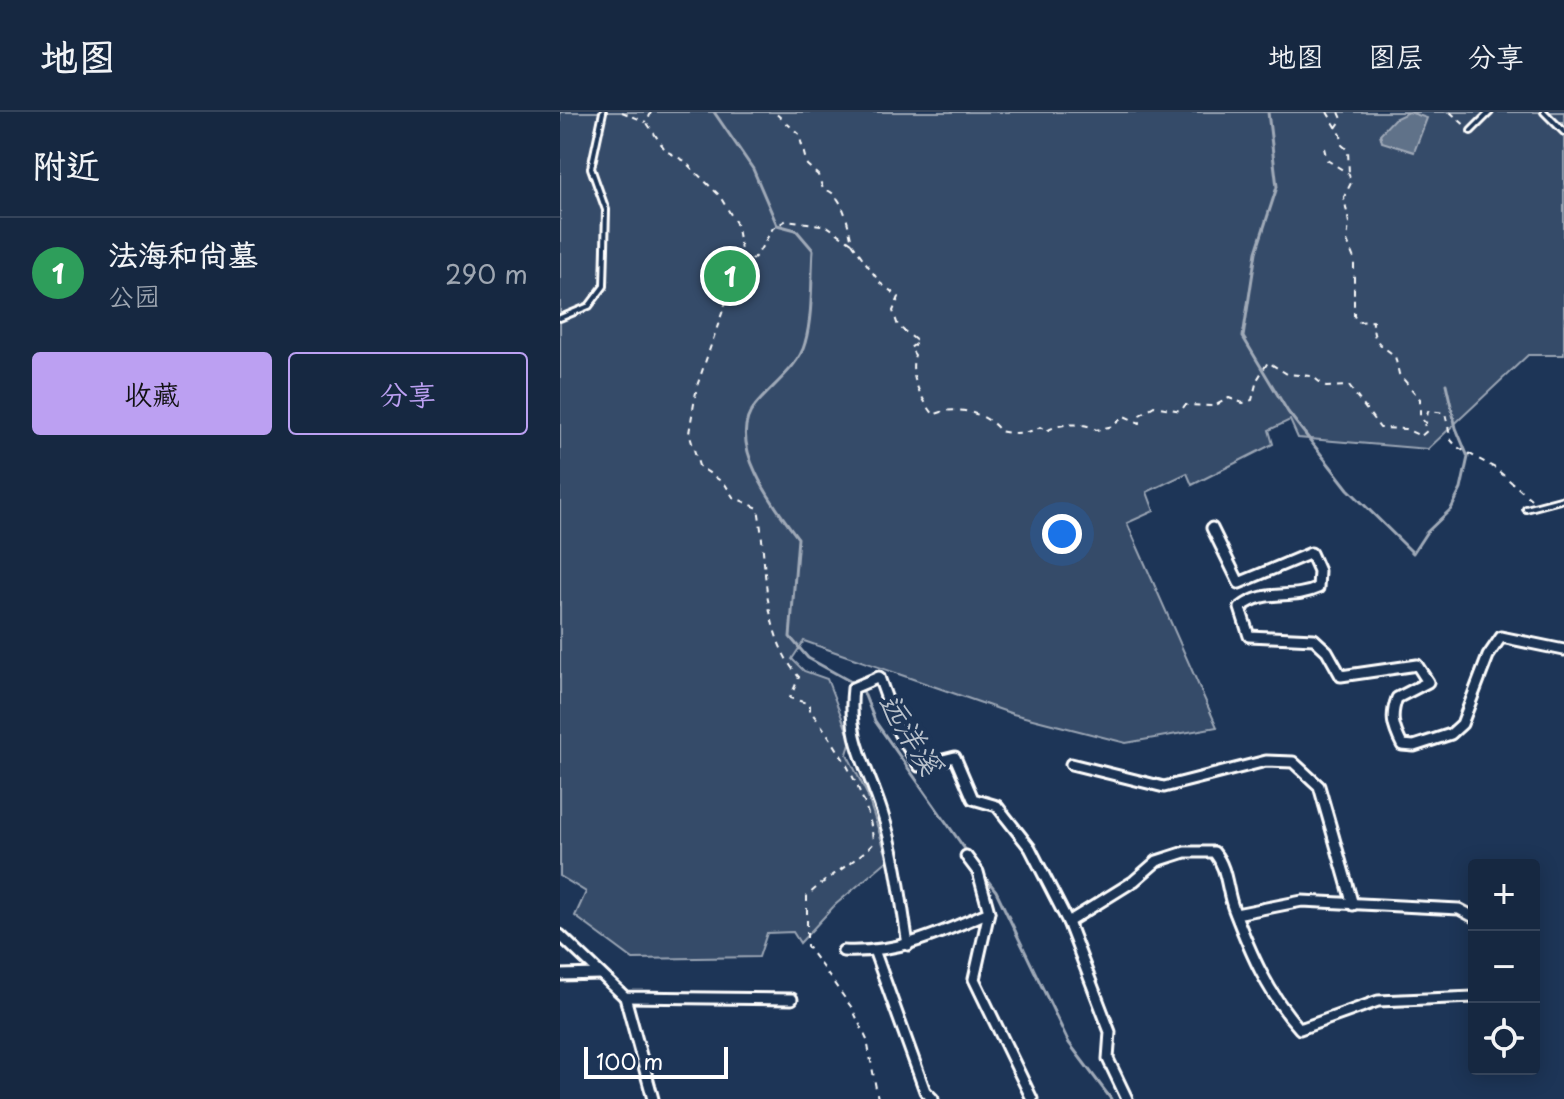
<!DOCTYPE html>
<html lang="zh">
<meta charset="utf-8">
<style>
:root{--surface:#162841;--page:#23344c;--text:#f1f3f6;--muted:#9ea6b1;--line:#35445a;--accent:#bca0f2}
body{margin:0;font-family:"Playpen Sans","LXGW WenKai TC",sans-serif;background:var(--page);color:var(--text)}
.controls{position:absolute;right:24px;bottom:24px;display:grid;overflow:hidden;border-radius:8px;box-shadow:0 4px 20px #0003}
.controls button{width:72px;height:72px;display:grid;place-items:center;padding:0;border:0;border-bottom:2px solid var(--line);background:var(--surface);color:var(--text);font:40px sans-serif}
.scale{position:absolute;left:24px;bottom:20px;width:144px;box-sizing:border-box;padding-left:8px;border:4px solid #fff;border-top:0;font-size:22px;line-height:28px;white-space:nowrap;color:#fff;-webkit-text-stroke:6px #1d3557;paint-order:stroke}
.you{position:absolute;left:502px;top:422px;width:28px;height:28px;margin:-20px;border:6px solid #fff;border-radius:50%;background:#1a73e8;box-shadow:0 0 0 12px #1a73e833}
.badge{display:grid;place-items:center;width:52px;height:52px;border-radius:50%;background:var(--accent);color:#fff;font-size:26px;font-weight:700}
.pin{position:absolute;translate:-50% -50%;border:4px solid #fff;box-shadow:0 2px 8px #0006}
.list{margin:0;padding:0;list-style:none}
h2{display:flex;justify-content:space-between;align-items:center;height:104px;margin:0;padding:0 32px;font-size:34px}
h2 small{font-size:26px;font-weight:400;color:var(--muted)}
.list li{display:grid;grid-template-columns:52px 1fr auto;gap:24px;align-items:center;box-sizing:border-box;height:112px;padding:0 32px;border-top:2px solid var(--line)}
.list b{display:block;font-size:30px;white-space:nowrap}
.list p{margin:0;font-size:26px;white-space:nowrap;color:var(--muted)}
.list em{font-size:26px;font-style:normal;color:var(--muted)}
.actions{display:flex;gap:16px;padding:24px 32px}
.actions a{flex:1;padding:18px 0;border:2px solid var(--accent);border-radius:8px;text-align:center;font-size:28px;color:var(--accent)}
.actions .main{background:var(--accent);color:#111}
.icon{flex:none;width:44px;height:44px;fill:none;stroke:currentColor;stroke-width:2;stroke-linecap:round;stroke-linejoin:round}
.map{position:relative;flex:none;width:1004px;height:987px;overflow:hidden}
header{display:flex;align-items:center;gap:48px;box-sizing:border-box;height:112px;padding:0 40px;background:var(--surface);border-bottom:2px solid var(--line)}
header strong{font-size:38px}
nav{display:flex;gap:44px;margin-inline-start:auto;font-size:28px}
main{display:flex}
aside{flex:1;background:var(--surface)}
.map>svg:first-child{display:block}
.green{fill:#364b69;stroke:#9aa5b4;stroke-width:2}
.water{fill:#617289;stroke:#a0aab8;stroke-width:2}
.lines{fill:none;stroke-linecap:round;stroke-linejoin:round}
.stream{stroke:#a0aab8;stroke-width:3}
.service-casing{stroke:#fff;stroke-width:10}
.minor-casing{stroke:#fff;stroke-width:15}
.path{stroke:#fff;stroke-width:2;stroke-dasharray:6 6;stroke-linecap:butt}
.service{stroke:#1d3557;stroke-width:4}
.minor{stroke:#1d3557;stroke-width:9}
.labels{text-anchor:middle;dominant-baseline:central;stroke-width:8;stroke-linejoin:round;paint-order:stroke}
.water-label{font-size:30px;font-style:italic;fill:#b8c0ca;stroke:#1d3557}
</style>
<header>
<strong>地图</strong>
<nav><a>地图</a><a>图层</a><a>分享</a></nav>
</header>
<main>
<aside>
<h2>附近<small></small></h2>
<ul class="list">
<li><span class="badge" style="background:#2e9e5b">1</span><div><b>法海和尚墓</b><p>公园</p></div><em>290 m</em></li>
</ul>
<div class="actions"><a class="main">收藏</a><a>分享</a></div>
</aside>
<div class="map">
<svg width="1004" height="987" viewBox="0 0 1004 987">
<rect width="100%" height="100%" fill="#1d3557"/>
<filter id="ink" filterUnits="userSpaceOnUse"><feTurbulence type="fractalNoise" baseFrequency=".0125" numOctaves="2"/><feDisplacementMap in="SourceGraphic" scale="16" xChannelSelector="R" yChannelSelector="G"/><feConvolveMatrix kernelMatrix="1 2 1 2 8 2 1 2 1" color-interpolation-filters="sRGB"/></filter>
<g filter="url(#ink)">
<polygon class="green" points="0,0 1004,0 1004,243 968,243 868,337 738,326 730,308 709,318 713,332 632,373 627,361 587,380 594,399 567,411 657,615 566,631 453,602 244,529 232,547 244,559 267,567 291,629 287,642 307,682 328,748 275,793 240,831 233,820 207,821 199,845 73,847 15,804 26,780 0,764"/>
<polygon class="water" points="849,0 867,6 854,40 822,30 820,22 834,7"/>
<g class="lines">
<g class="stream">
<path d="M154 0 193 57 217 113 236 118 253 138C251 168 253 203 245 231 239 255 210 275 195 294 164 330 216 397 238 426L230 525 248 546 295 572"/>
<polyline points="708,0 717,75 696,140 683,225 728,300 788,377 853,441 866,421 891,397 901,377 908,345 896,316 886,272"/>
<polyline points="302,576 315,609 407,740"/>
<polyline points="421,760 436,779 509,931 551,987"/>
</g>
<defs>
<g id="service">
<polyline points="984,0 1004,20"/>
<polyline points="911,19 930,0"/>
<polyline points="0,206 29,194 44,174 46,98 31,56 43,0"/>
<polyline points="966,397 1004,387"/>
</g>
<g id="minor">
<path d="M652 416 679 471 751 441 759 459 758 476C730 489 706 475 680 496L689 524 754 527 767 539 781 564 857 553 868 570 837 586C830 605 833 615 842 633L854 634 891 622 902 612 928 544 941 525 1004 538"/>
<polyline points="511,652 604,675 706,649 733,650 759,674 793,793"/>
<polyline points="406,744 418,760 429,800"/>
<polyline points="676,802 742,789 899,797 914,805"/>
<path d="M508 810 574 769 597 749 625 740H654C668 757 666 777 674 798 691 842 708 882 740 917L818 889 914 885"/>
<polyline points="0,823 65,885 232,887"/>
<path d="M348 833C341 788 336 743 322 700 307 653 287 629 293 576L319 565 339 621 359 654 395 645 413 687 437 694 470 736 508 810 550 920 548 947 567 987"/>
<polyline points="314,838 365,979 373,987"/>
<path d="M283 839C337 842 381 821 429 800L414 867 472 987"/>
<polyline points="0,863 40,862"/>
<polyline points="65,885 93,987"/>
</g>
</defs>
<use href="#service" class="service-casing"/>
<use href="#minor" class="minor-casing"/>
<g class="path">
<polyline points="62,0 86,10"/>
<path d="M91 0 87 11 106 39 123 48 159 83 176 111 182 143 137 274 129 321 139 354 165 372 173 385 198 396C208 453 200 520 239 565L230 586 250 592V599C276 630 313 691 313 732 292 752 267 765 247 784V834L292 896 307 928 318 987"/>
<polyline points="767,0 781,23 782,33 788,38 789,62"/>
<polyline points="890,0 907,15"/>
<polyline points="776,16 782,7 779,0"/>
<path d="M764 36 767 48 789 62 791 71 784 85 789 111 787 129 794 147V204L798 210 813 209C812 230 820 232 835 244L839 262 860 287V306L866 311 868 299 885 301 891 328 897 335 935 356 971 387"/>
<path d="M292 131 320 171 339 185 333 199 338 214 358 230 350 236 355 243C348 263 362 288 374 303 393 292 428 301 440 319 451 322 470 322 480 315L487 319C497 311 527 310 536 318L553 314 564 304 580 311V303L594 294 621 299 625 293 654 294 669 286 683 291 692 288 697 268 708 250 727 262 752 264 766 275 789 274 820 316 845 317 861 324 867 319 864 312"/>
<path d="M173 164 197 143 213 116 227 108 267 114 292 131C288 112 283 80 263 77L258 63 247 53 239 22 214 0"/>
</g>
<use href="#service" class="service"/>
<use href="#minor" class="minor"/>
</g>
</g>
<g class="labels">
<g class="water-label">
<text transform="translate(352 621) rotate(58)">远洋溪</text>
</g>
</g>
</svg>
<div class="controls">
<button>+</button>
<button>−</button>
<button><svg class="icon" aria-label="locate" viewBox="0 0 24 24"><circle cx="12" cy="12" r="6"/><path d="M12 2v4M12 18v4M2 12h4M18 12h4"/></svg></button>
</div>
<div class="scale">100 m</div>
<div class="you"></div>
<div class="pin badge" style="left:170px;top:164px;background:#2e9e5b">1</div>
</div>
</main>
